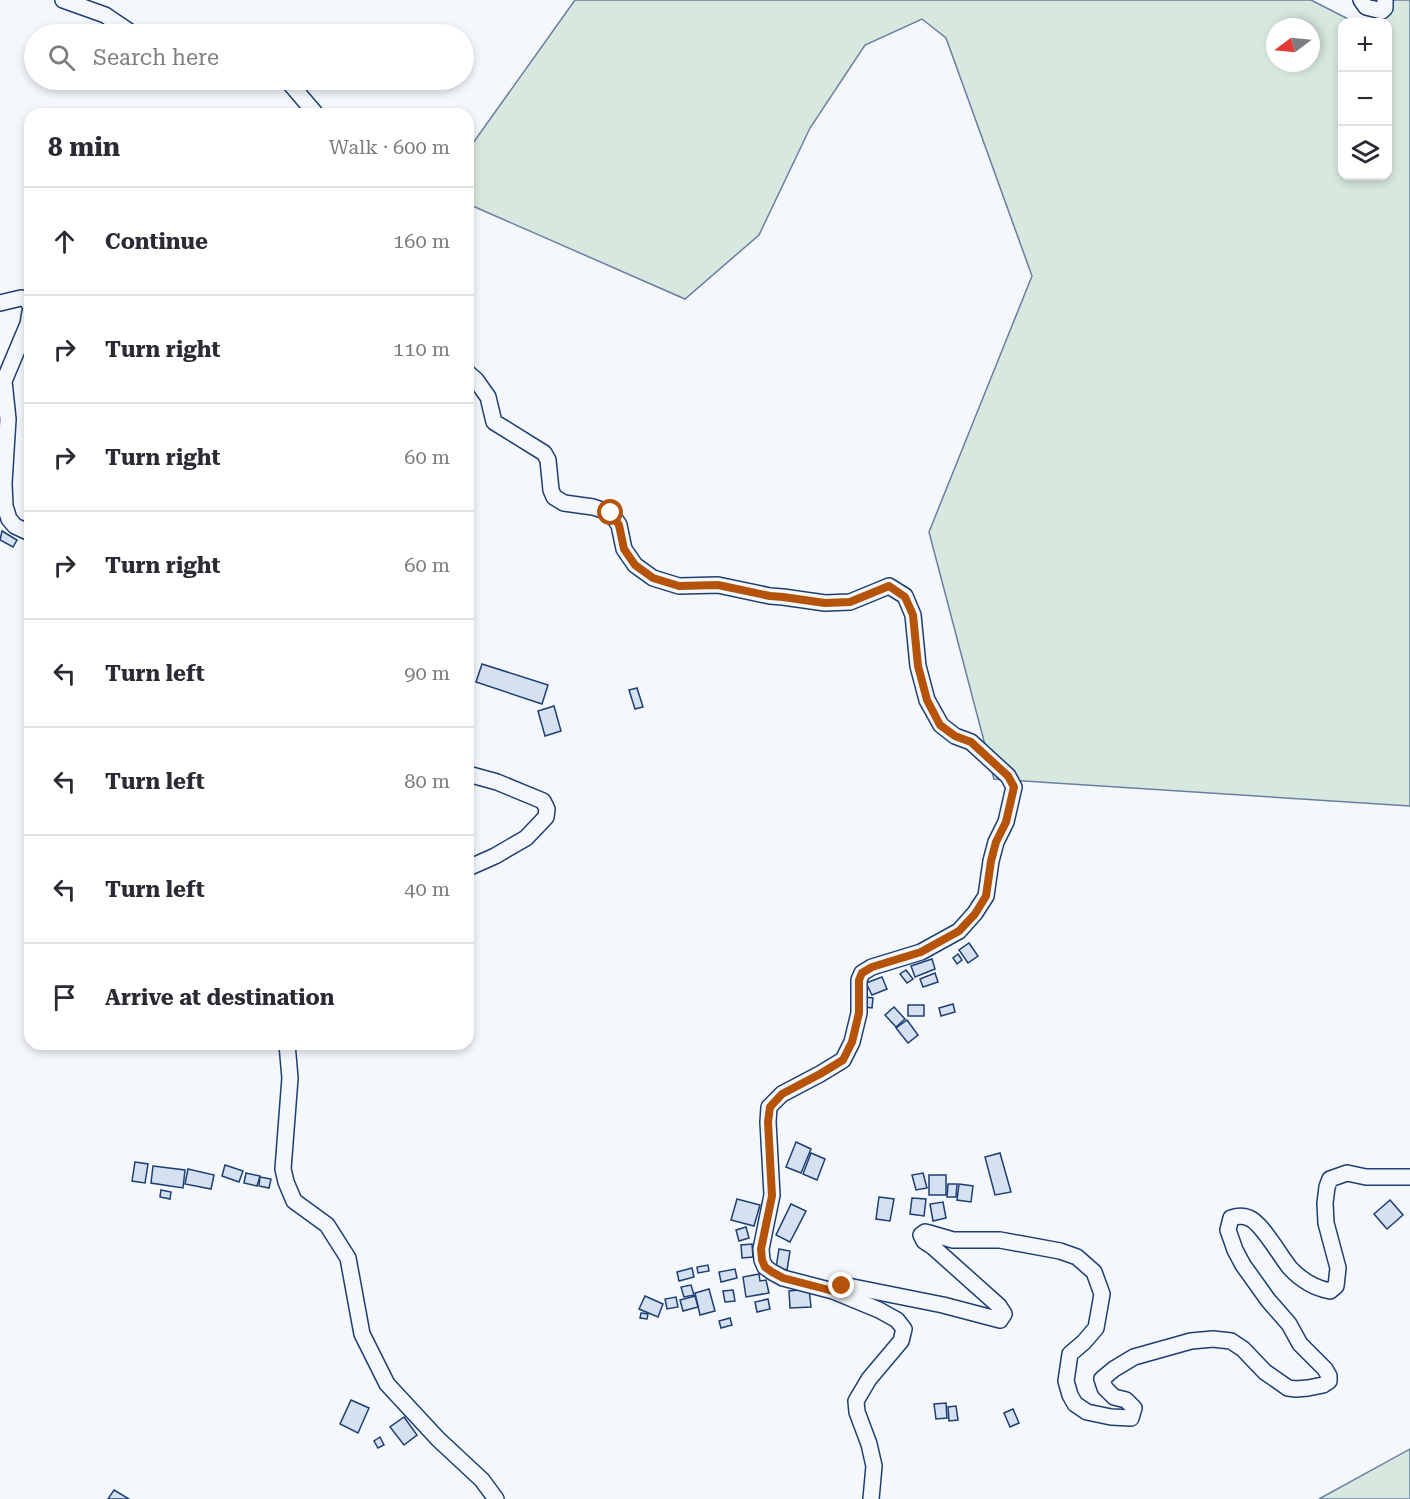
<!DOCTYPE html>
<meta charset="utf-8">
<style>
:root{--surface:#fff;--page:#f7f7f7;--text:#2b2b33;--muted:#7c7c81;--line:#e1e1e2}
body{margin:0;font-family:"Roboto Serif",serif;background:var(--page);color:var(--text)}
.controls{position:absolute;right:18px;top:18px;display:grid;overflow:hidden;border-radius:12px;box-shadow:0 3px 9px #0003}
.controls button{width:54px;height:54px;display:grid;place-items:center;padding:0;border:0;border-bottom:2px solid var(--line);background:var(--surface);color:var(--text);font:30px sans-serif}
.compass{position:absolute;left:1266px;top:18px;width:54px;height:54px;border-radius:50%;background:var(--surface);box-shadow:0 3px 9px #0003;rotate:254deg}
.stop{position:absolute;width:18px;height:18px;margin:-14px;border:4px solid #b45309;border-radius:50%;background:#fff}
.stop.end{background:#b45309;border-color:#fff;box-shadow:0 2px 6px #0008}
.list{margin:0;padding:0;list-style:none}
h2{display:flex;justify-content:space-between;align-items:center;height:78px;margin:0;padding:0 24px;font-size:26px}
h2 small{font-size:20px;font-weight:400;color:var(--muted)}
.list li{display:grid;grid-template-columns:39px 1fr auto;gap:18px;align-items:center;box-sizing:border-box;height:108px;padding:0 24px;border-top:2px solid var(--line)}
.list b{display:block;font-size:22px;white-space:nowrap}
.list em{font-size:20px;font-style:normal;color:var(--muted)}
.icon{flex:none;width:33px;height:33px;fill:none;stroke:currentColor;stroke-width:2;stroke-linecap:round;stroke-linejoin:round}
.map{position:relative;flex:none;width:1410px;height:1499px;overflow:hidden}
.search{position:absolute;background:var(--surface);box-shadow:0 3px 9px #0003;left:24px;top:24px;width:450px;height:66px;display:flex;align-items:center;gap:15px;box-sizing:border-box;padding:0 21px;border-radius:33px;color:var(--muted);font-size:22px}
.panel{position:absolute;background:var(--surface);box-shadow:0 3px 9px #0003;left:24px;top:108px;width:450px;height:942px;border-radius:18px}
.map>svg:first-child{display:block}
.green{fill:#d7e8df;stroke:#687fa3;stroke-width:1.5;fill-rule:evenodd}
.building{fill:#d5e0f0;stroke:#1d3f73;stroke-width:1.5}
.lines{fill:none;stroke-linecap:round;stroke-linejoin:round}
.minor-casing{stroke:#1d3f73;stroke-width:18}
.minor{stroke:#f4f7fb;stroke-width:15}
.route{stroke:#b45309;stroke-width:8}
</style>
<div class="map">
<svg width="1410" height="1499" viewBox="0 0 1410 1499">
<rect width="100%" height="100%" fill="#f4f7fb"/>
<g class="green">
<path d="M575 0H1311L1354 22H1342V176H1388V22H1381L1394 0H1410V806L994 779 929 532 1032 276 946 38 922 19 865 45 810 128 759 235 685 299 468 204V150ZM1275 27H1311V63H1275Z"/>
<polygon points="1410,1449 1410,1499 1319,1499"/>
</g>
<g class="building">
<polygon points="2,531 17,540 13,547 0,540"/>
<polygon points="482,664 548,685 542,704 476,682"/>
<polygon points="637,688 643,707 635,709 629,690"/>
<polygon points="554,706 561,731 545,736 538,711"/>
<polygon points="969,943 978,956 968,963 959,950"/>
<polygon points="958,954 962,960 957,964 953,958"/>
<polygon points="932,959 935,969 915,977 911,966"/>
<polygon points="906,970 913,979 907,983 900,974"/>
<polygon points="935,973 938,982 923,987 920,979"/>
<polygon points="882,977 887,989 872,995 866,983"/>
<polygon points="865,997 873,998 872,1008 865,1007"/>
<polygon points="953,1004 955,1012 941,1016 939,1008"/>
<rect x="908" y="1005" width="16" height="11"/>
<polygon points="894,1007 905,1019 896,1027 885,1015"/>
<polygon points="907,1020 918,1035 908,1043 896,1028"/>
<polygon points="796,1142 811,1149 801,1173 786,1167"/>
<polygon points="811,1153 825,1159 817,1180 803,1174"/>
<polygon points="1000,1153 1011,1192 995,1195 985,1157"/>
<polygon points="135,1162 148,1164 145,1183 132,1181"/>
<polygon points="225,1165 243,1171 239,1182 222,1176"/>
<polygon points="153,1166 185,1170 183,1188 151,1183"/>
<polygon points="188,1169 214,1175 211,1189 185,1184"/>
<polygon points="246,1173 260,1176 257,1186 244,1183"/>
<polygon points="923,1173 927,1188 916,1190 912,1175"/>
<rect x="929" y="1175" width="17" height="20"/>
<polygon points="260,1177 271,1179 269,1188 259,1186"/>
<polygon points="948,1184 957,1184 956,1197 947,1197"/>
<polygon points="959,1184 973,1186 971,1202 957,1200"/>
<polygon points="161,1190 171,1192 170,1199 160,1197"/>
<polygon points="879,1197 894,1199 890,1221 876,1219"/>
<polygon points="912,1198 926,1199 924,1216 910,1214"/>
<polygon points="737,1199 760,1205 754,1226 731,1220"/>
<polygon points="1390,1200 1403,1215 1387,1229 1374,1214"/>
<polygon points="943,1202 946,1218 933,1221 930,1204"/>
<polygon points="791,1204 806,1211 790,1242 776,1235"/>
<polygon points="746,1227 749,1238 739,1241 736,1230"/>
<polygon points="752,1244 753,1257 742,1258 741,1245"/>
<polygon points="779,1249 790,1251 787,1270 776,1268"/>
<polygon points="708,1265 709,1271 698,1273 697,1267"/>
<polygon points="692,1268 694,1277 679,1281 677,1272"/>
<polygon points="735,1269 737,1278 721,1282 719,1272"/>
<polygon points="759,1274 760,1281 766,1280 769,1293 746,1297 743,1277"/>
<polygon points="691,1285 694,1295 684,1297 681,1287"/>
<polygon points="709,1289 715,1311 700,1315 695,1293"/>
<polygon points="809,1289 811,1307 790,1308 789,1291"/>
<polygon points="733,1290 735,1301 725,1302 723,1291"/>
<polygon points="645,1296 663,1304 658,1317 639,1309"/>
<polygon points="695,1296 698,1307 683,1311 680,1300"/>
<polygon points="676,1297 678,1307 667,1309 665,1299"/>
<polygon points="768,1299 770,1309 757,1312 755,1302"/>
<polygon points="641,1313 648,1314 647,1319 640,1318"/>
<polygon points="730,1318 732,1325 721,1328 719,1321"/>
<polygon points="351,1400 369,1408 358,1433 340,1424"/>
<polygon points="946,1403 947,1418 936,1419 934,1404"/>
<polygon points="956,1406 958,1420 949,1421 948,1407"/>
<polygon points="1013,1409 1019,1423 1010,1427 1004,1413"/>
<polygon points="404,1417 417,1435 404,1445 390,1427"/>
<polygon points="380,1437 384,1445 378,1448 374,1441"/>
<polygon points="114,1490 129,1499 108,1499"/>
</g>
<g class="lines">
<defs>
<g id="minor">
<polyline points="63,0 105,15 133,34"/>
<polyline points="1361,0 1366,7 1382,11 1385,8 1385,0"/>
<polyline points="287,80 316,114"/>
<polyline points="0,303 21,298 28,300 30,306"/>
<polyline points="30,312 28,324 4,381 8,419 4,483 5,506 9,519 15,526 30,533"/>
<polyline points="468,373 476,380 488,397 494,422 544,453 548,460 551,490 554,497 564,503 593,507 611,513 619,525 624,549 635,565 653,578 679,586 718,585 770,596 783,597 825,603 850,602 889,586 905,596 913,615 918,666 927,700 941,725 955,736 971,742 1008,776 1014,787 1006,822 996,842 991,861 986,896 975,913 959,931 921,952 872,967 862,973 859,980 859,1013 852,1042 843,1060 820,1074 782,1094 769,1107 768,1122 772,1195 761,1249 762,1260 765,1267 772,1272 783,1278 833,1291 879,1310 897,1320 904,1329 901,1341 869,1379 856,1401 857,1412 869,1444 874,1466 871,1499"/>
<polyline points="468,774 497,782 543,801 547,809 546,817 526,838 495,856 468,868"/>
<polyline points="287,1044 290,1078 283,1169 286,1182 294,1201 327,1225 348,1258 362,1334 387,1384 438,1439 482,1480 496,1499"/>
<path d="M836 1287 838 1284 943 1305 1000 1320 1004 1314 999 1306 933 1247 924 1241 921 1235 925 1232 929 1233 953 1240H1000L1060 1251 1077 1257 1094 1272 1102 1294 1096 1328 1084 1342 1070 1354 1066 1381 1070 1395 1075 1404 1087 1412 1111 1417 1131 1418 1134 1408 1126 1400 1114 1397 1105 1388 1102 1379 1114 1369 1134 1357 1191 1341 1213 1339 1231 1341 1243 1349 1265 1372 1288 1388 1296 1389 1308 1388 1323 1385 1329 1381V1376L1325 1369 1300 1344 1289 1324 1268 1300 1243 1265 1235 1250 1228 1230 1231 1218C1237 1216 1242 1215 1249 1218 1262 1223 1280 1256 1290 1268 1302 1281 1314 1288 1330 1291L1336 1286 1338 1268 1326 1223 1325 1203 1327 1187 1330 1179 1347 1173 1366 1177H1410"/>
</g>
</defs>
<use href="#minor" class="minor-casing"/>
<use href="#minor" class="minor"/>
</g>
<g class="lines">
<polyline class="route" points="611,513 619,525 624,549 635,565 653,578 679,586 718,585 770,596 783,597 825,603 850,602 889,586 905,597 913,615 918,666 927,700 940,725 955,736 971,742 1008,776 1014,787 1006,822 996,842 991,861 986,896 975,914 959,931 921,952 872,967 862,973 859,980 859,1013 852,1042 843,1060 820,1074 782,1094 770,1107 768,1122 772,1196 761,1249 762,1260 765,1267 772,1272 783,1278 833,1291 838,1284 842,1286"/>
</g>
</svg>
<div class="controls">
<button>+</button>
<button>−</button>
<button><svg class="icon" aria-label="layers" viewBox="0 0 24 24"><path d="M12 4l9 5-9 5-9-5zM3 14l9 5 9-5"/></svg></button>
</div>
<svg class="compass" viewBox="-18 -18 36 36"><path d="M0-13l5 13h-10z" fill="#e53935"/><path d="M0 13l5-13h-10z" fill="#7c7c81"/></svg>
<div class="stop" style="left:611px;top:513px"></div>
<div class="stop end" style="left:842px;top:1286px"></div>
<div class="search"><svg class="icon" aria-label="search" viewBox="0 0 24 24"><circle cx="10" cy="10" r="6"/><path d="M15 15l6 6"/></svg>Search here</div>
<section class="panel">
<h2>8 min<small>Walk · 600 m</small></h2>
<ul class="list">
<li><svg class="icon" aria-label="ahead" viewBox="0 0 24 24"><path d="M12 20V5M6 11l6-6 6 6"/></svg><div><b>Continue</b></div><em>160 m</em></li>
<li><svg class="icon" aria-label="right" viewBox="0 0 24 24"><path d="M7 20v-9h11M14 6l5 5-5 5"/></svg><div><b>Turn right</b></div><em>110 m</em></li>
<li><svg class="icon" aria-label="right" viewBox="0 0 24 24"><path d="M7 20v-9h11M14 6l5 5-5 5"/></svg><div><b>Turn right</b></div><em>60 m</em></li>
<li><svg class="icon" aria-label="right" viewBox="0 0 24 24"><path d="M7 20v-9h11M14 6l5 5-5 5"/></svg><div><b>Turn right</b></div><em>60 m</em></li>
<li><svg class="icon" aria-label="left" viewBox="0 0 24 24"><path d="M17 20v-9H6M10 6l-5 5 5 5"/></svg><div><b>Turn left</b></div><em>90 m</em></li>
<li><svg class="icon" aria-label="left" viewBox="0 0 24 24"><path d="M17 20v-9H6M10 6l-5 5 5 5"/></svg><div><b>Turn left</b></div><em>80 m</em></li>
<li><svg class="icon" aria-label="left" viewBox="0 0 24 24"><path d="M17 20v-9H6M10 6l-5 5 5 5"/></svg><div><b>Turn left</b></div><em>40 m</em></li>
<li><svg class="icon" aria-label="arrive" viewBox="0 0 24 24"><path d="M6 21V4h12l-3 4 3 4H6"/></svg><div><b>Arrive at destination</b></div></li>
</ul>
</section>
</div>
